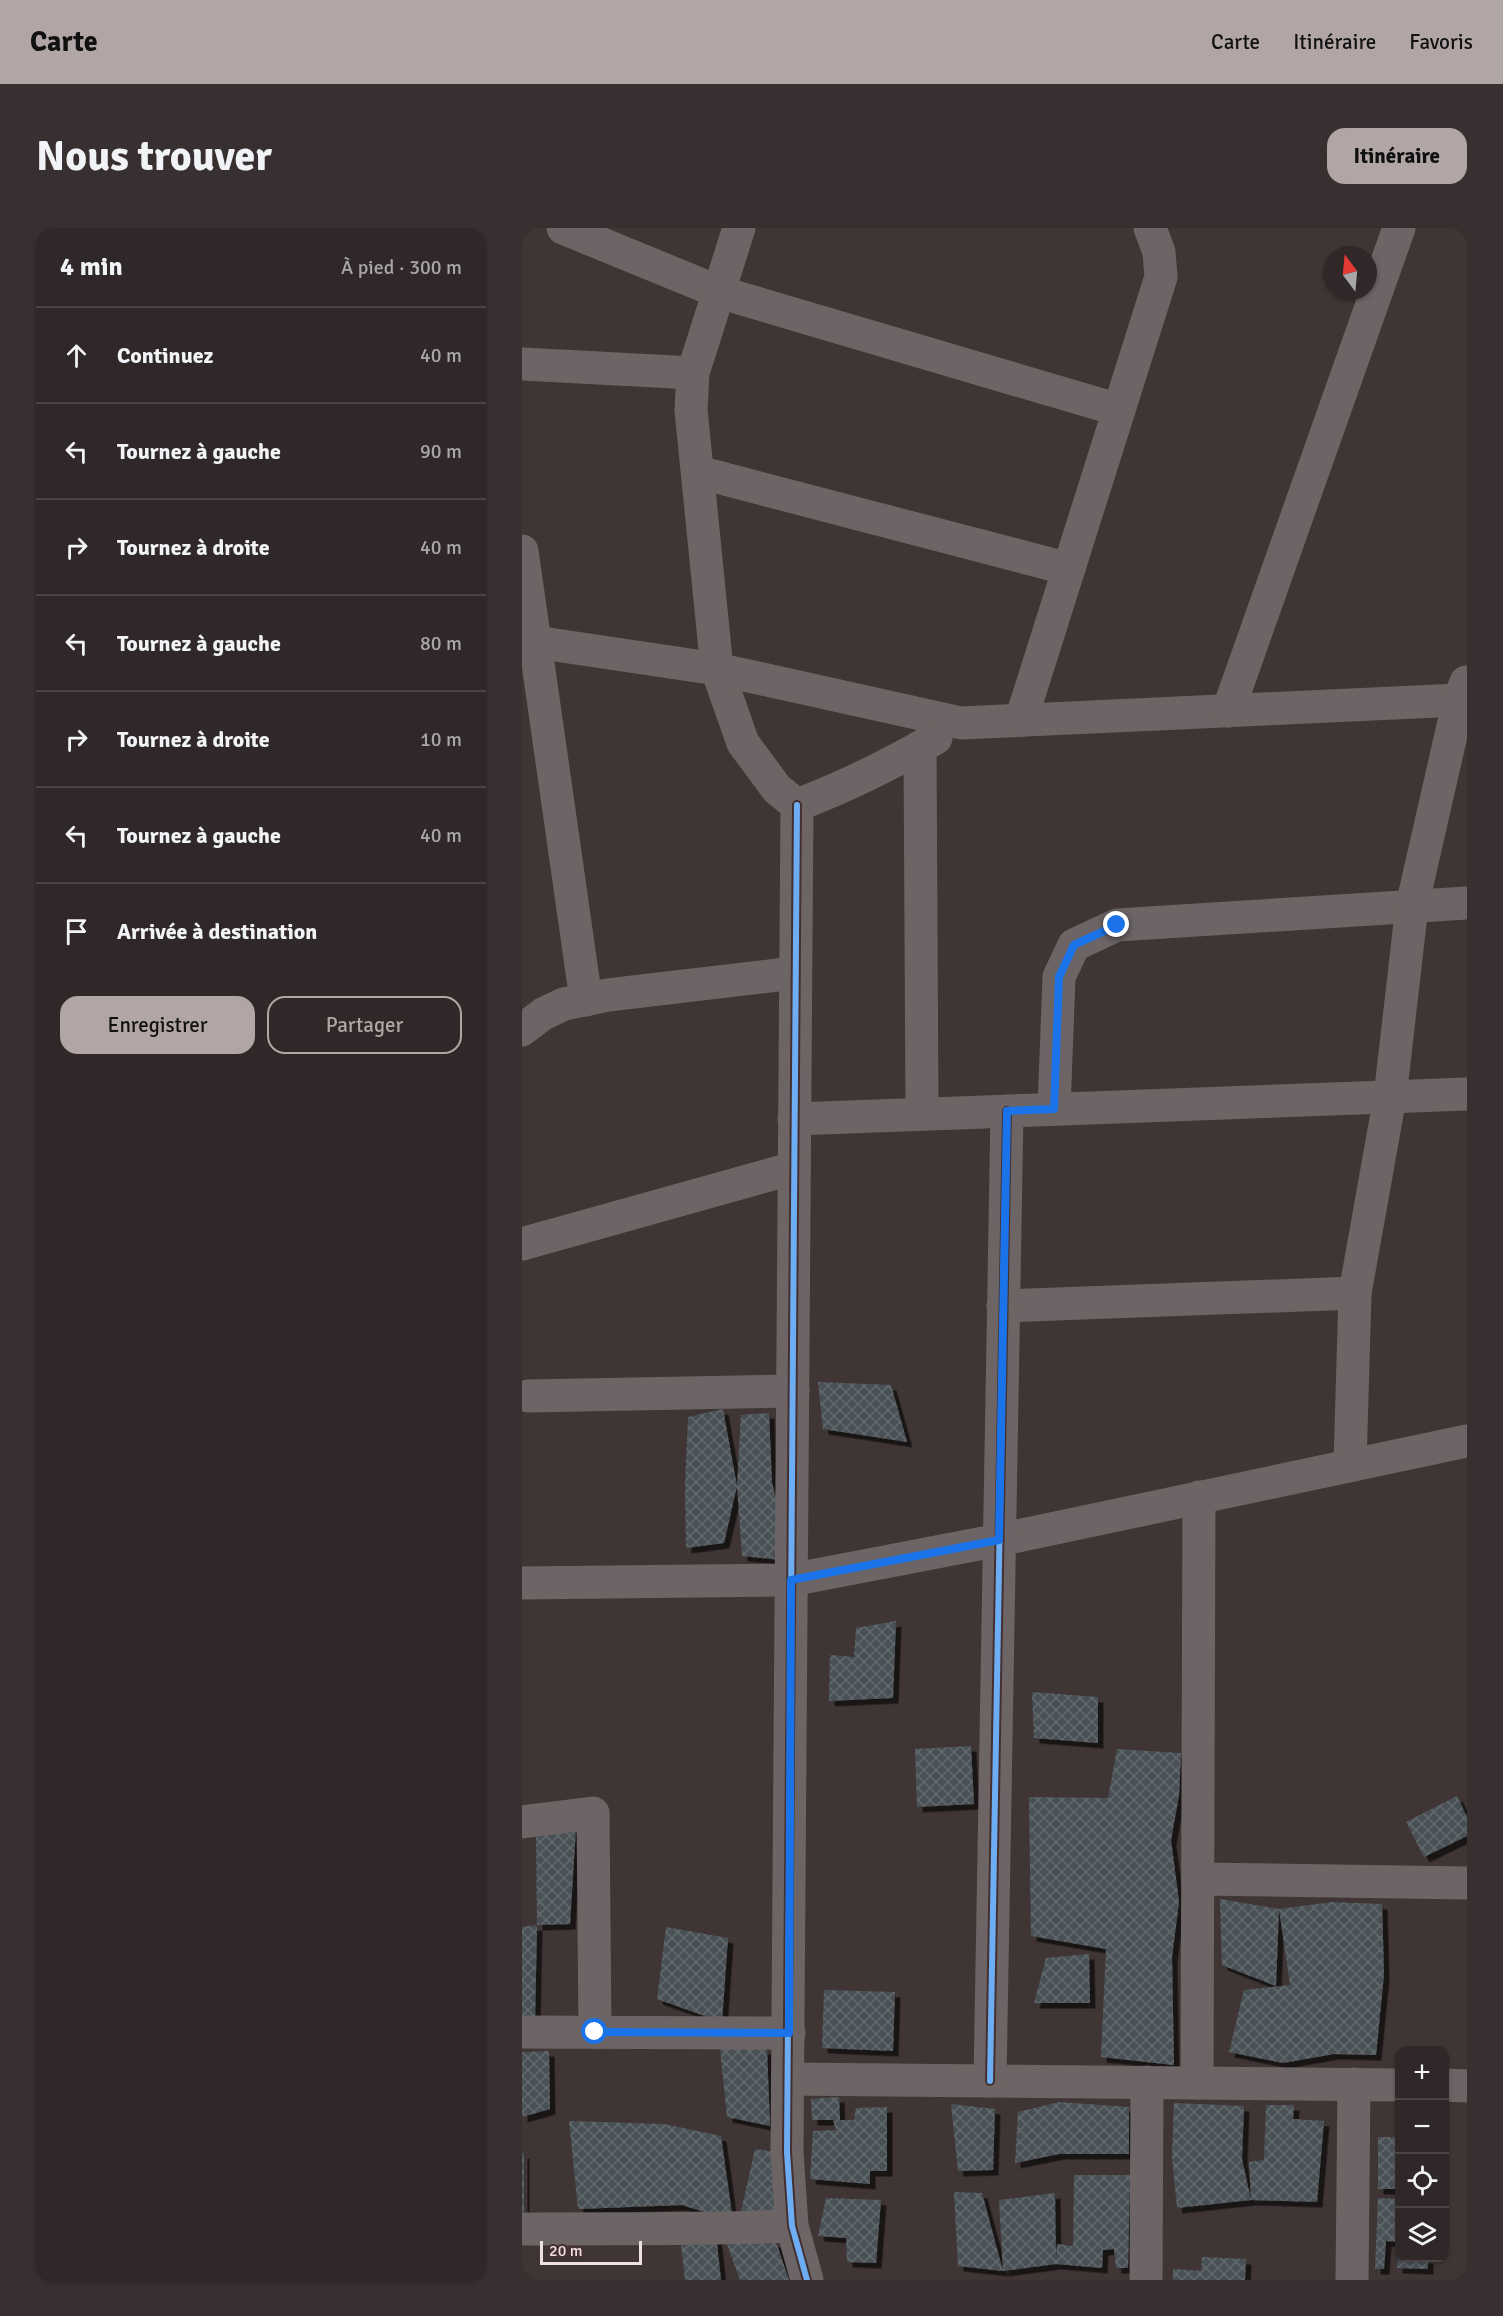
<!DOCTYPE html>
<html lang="fr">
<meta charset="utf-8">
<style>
:root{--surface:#302828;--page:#383030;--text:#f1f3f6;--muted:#a8a6a8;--line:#4b4445;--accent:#b2a5a5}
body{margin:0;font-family:Signika,sans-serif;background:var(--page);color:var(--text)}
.controls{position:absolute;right:18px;bottom:18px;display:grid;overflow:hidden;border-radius:12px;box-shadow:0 2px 4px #0004}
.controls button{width:54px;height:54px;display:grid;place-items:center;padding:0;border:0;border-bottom:2px solid var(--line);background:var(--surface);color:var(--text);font:30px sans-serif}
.compass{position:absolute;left:801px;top:18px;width:54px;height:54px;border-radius:50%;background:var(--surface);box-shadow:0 2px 4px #0004;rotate:344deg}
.scale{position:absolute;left:18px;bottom:15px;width:102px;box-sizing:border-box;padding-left:6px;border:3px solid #efe1e1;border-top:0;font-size:16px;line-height:21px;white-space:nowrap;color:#efe1e1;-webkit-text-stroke:4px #453031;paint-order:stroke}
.stop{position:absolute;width:18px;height:18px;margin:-14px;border:4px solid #1a73e8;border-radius:50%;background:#fff}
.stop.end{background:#1a73e8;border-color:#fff;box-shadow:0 2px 6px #0008}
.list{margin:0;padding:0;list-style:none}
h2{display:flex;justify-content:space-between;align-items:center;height:78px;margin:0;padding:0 24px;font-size:26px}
h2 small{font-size:20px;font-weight:400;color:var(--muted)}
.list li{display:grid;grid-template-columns:39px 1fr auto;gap:18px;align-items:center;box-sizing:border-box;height:96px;padding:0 24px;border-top:2px solid var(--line)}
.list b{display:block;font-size:22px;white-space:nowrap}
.list em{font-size:20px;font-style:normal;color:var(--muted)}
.actions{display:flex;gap:12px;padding:18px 24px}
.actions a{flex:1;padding:14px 0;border:2px solid var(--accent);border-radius:18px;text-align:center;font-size:21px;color:var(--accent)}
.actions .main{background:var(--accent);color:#111}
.icon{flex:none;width:33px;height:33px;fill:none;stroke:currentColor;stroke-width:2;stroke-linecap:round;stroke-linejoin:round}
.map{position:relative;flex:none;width:945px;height:2052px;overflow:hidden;border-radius:18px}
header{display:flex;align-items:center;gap:36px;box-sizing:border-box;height:84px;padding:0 30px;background:var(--accent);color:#111}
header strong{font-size:28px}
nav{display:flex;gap:33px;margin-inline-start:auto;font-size:21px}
.intro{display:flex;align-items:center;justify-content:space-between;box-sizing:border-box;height:144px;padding:0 36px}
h1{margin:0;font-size:42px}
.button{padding:15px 27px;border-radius:18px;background:var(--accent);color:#111;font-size:21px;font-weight:700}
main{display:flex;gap:36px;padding:0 36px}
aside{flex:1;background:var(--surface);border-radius:18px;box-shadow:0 2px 4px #0004}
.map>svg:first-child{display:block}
.building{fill:url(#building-cross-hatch);filter:url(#shadow)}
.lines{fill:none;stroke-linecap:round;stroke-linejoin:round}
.minor{stroke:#6d6565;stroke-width:33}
.cycleway-casing{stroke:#453031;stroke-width:10}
.cycleway{stroke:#6dadf4;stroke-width:6}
.route{stroke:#1a73e8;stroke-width:8}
</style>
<header>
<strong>Carte</strong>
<nav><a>Carte</a><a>Itinéraire</a><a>Favoris</a></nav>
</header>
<div class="intro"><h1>Nous trouver</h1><a class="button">Itinéraire</a></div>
<main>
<aside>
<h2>4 min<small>À pied · 300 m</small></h2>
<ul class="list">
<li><svg class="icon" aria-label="ahead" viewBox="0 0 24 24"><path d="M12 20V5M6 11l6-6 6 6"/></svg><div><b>Continuez</b></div><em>40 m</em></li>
<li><svg class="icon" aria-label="left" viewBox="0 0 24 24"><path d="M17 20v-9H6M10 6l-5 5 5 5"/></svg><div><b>Tournez à gauche</b></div><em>90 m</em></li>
<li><svg class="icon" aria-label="right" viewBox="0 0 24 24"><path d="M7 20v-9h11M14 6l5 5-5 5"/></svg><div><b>Tournez à droite</b></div><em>40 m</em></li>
<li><svg class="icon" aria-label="left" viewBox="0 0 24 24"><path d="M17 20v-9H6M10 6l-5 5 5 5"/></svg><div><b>Tournez à gauche</b></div><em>80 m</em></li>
<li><svg class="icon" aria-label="right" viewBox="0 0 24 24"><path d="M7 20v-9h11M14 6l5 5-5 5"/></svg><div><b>Tournez à droite</b></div><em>10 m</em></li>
<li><svg class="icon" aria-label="left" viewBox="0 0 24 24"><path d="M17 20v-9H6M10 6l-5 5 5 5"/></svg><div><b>Tournez à gauche</b></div><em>40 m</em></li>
<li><svg class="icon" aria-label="arrive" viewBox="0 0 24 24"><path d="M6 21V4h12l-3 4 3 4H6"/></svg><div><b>Arrivée à destination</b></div></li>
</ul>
<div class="actions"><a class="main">Enregistrer</a><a>Partager</a></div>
</aside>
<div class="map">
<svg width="945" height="2052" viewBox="0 0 945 2052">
<defs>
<pattern id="building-cross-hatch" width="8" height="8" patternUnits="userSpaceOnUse" patternTransform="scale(1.5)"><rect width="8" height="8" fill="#495156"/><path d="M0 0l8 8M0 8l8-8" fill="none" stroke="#646a6e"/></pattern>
<filter id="shadow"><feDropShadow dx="5.5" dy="5.5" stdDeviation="0" flood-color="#0009"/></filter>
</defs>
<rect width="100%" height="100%" fill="#403535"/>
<g class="building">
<polygon points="296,1154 369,1157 385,1214 301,1201"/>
<polygon points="201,1181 215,1258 219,1187 247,1185 250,1255 270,1333 220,1328 215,1258 202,1315 164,1320 163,1256 166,1189"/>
<polygon points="374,1393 371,1470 307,1473 308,1427 332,1429 334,1400"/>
<polygon points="510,1464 576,1469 576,1515 512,1510"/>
<polygon points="449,1518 452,1576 395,1579 393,1521"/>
<polygon points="595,1521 659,1525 657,1567 649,1612 657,1674 650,1729 652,1837 579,1829 584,1721 509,1708 507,1569 586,1570"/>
<polygon points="935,1568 945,1589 945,1608 902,1629 884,1594"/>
<polygon points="54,1599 48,1696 15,1697 14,1607"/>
<polygon points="698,1671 757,1681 810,1674 860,1676 862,1746 854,1827 812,1826 761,1835 707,1824 722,1762 768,1757 757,1681 754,1758 700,1737"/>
<polygon points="15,1697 13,1794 0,1790 0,1699"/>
<polygon points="144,1699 206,1710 200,1794 135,1771"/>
<polygon points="567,1726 568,1775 512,1775 524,1730"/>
<polygon points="302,1762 373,1764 371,1823 300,1820"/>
<polygon points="198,1820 245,1821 248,1898 205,1889"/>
<polygon points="27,1823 28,1881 0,1889 0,1824"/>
<polygon points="317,1869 318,1892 332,1892 334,1880 365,1879 365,1943 348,1943 348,1956 288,1951 291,1903 314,1902 311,1892 290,1892 289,1871"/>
<polygon points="537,1874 607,1879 607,1926 537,1926 493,1935 496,1884"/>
<polygon points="652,1875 722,1878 720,1931 729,1972 655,1980 650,1929"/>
<polygon points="429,1876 473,1881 471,1942 436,1943"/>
<polygon points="744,1877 772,1877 771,1891 802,1893 795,1974 729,1972 727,1934 742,1932"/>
<polygon points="875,1878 878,1878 878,1961 856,1961 856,1909 875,1909"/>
<polygon points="47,1893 142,1896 199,1908 211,1993 160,1977 56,1981"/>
<polygon points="233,1921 260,1925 260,1995 217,1992"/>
<rect x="0" y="1925" width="2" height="68"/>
<polygon points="552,1947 608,1947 606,2040 594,2040 592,2021 581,2022 580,2040 534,2036 481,2043 477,1972 533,1965 534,2030 535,2016 551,2018"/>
<polygon points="432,1964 460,1965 481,2043 436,2038"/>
<polygon points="304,1970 359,1972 354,2035 325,2034 324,2010 296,2008"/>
<polygon points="856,1970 878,1971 878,2014 864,2013 862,2041 853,2041"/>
<polygon points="194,2006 199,2052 163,2052 158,2008"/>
<polygon points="254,2014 267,2052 218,2052 205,2016"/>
<polygon points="680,2029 724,2031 723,2052 651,2052 651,2041 679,2043"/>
<polygon points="876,2030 906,2030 906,2041 875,2040"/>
</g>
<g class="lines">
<g class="minor">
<polyline points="41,0 197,64 597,182"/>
<polyline points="217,0 171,145 169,182 195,441 221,515 255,561 275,577"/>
<polyline points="0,136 171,145"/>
<polyline points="176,244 547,341"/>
<polyline points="0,323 64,772"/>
<polyline points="0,415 13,414 195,441 439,495 937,472"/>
<polyline points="706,483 877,0"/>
<polyline points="499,492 639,49 637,24 628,0"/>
<polyline points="398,519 400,886"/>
<polyline points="275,577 265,1924 270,1998 285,2052"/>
<path d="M275 577C323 559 369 536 414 510"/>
<polyline points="0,802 21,786 42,776 86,767 273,745"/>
<polyline points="532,881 537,749 552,717 595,697 945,675"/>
<polyline points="272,891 945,866"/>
<polyline points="0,1016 272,940"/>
<polyline points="481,1078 833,1065"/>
<polyline points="6,1168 271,1163"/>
<polyline points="828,1237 833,1065 868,869 890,678 937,472 944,454"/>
<polyline points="0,1355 269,1352 477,1312 945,1213"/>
<polyline points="0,1594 71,1585 73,1804"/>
<polyline points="676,1651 945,1655"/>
<polyline points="0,1804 267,1805"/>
<polyline points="266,1851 878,1857"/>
<polyline points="468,1853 485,883"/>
<polyline points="675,1855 677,1269"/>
<polyline points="922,1857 945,1858"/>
<path d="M0 2001C90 2000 180 2002 270 1998"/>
<polyline points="624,2052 625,1854"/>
<polyline points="830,2052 832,1856"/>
</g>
<defs>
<g id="cycleway">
<polyline points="275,577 265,1924 270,1998 285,2052"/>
<polyline points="468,1853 485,883"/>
</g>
</defs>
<use href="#cycleway" class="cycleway-casing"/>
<use href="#cycleway" class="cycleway"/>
</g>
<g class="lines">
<polyline class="route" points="73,1804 267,1805 269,1352 477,1312 485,883 532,881 537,749 552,717 595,697"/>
</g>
</svg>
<div class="controls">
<button>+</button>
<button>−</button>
<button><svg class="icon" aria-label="locate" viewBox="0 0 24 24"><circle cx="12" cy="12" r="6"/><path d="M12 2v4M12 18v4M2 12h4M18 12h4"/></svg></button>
<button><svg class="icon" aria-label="layers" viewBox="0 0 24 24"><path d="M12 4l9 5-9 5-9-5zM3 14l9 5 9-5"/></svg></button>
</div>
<svg class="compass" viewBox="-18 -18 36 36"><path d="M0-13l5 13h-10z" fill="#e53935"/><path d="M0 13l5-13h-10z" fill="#a8a6a8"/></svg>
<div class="scale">20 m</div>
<div class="stop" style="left:73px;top:1804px"></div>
<div class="stop end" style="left:595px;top:697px"></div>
</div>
</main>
